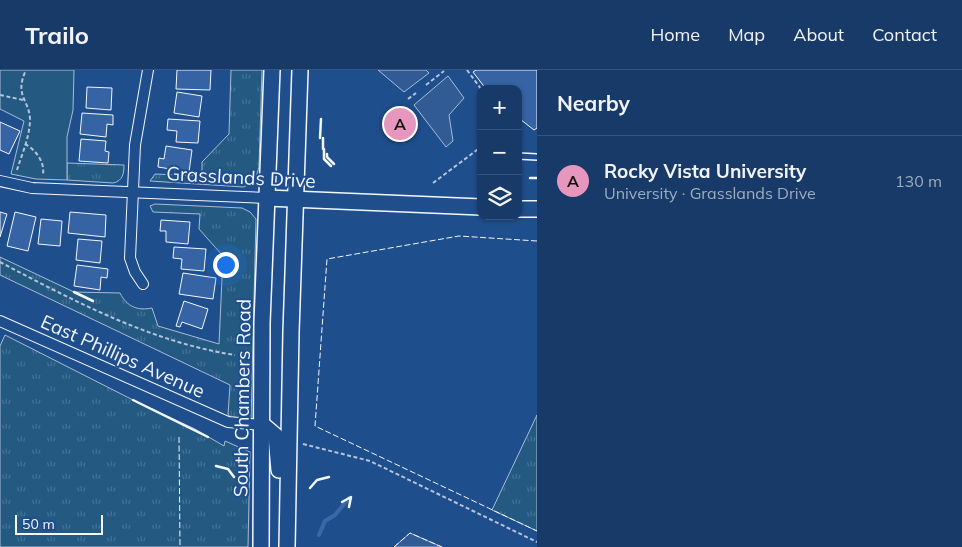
<!DOCTYPE html>
<meta charset="utf-8">
<style>
:root{--surface:#173a69;--page:#20416f;--text:#f1f3f6;--muted:#9eadc0;--line:#36547d;--accent:#e797bd}
body{margin:0;font-family:Mulish,sans-serif;background:var(--page);color:var(--text)}
.controls{position:absolute;right:15px;top:15px;display:grid;overflow:hidden;border-radius:10px;box-shadow:0 1px 4px #0004}
.controls button{width:45px;height:45px;display:grid;place-items:center;padding:0;border:0;border-bottom:1px solid var(--line);background:var(--surface);color:var(--text);font:25px sans-serif}
.scale{position:absolute;left:15px;bottom:12px;width:88px;box-sizing:border-box;padding-left:5px;border:2px solid #f2f6ff;border-top:0;font-size:14px;line-height:18px;white-space:nowrap;color:#f2f6ff;-webkit-text-stroke:4px #1f4e8c;paint-order:stroke}
.you{position:absolute;left:225px;top:194px;width:18px;height:18px;margin:-12px;border:4px solid #fff;border-radius:50%;background:#1a73e8;box-shadow:0 0 0 8px #1a73e833}
.badge{display:grid;place-items:center;width:32px;height:32px;border-radius:50%;background:var(--accent);color:#111;font-size:16px;font-weight:700}
.pin{position:absolute;translate:-50% -50%;border:2px solid #fff;box-shadow:0 1px 5px #0006}
.list{margin:0;padding:0;list-style:none}
h2{display:flex;justify-content:space-between;align-items:center;height:65px;margin:0;padding:0 20px;font-size:21px}
h2 small{font-size:16px;font-weight:400;color:var(--muted)}
.list li{display:grid;grid-template-columns:32px 1fr auto;gap:15px;align-items:center;box-sizing:border-box;height:90px;padding:0 20px;border-top:1px solid var(--line)}
.list b{display:block;font-size:19px;white-space:nowrap}
.list p{margin:0;font-size:16px;white-space:nowrap;color:var(--muted)}
.list em{font-size:16px;font-style:normal;color:var(--muted)}
.icon{flex:none;width:28px;height:28px;fill:none;stroke:currentColor;stroke-width:2;stroke-linecap:round;stroke-linejoin:round}
.map{position:relative;flex:none;width:537px;height:477px;overflow:hidden}
header{display:flex;align-items:center;gap:30px;box-sizing:border-box;height:70px;padding:0 25px;background:var(--surface);border-bottom:1px solid var(--line)}
header strong{font-size:24px}
nav{display:flex;gap:28px;margin-inline-start:auto;font-size:18px}
main{display:flex}
aside{flex:1;background:var(--surface)}
.map>svg:first-child{display:block}
.grass{fill:url(#grass-tufts);stroke:#a8bbd7}
.green{fill:#245a82;stroke:#a8bbd7}
.parking{fill:#305b95;stroke:#a8bbd7}
.lines{fill:none;stroke-linecap:round;stroke-linejoin:round}
.stream{stroke:#3b69a3;stroke-width:4}
.building{fill:#3563a3;stroke:#f2f6ff}
.lane-casing{stroke:#f2f6ff;stroke-width:8}
.street-casing{stroke:#f2f6ff;stroke-width:12}
.secondary-casing{stroke:#f2f6ff;stroke-width:18}
.path{stroke:#b3c4dc;stroke-width:2;stroke-dasharray:4 2.5;stroke-linecap:butt}
.lane{stroke:#1f4e8c;stroke-width:5}
.street{stroke:#1f4e8c;stroke-width:10}
.secondary{stroke:#1f4e8c;stroke-width:15}
.fence{stroke:#f2f6ff;stroke-width:1;stroke-dasharray:6 2.5;stroke-linecap:butt}
.wall{stroke:#f2f6ff;stroke-width:2.5}
.labels{text-anchor:middle;dominant-baseline:central;stroke-width:4;stroke-linejoin:round;paint-order:stroke}
.street-label{font-size:19px;fill:#f2f6ff;stroke:#1f4e8c}
</style>
<header>
<strong>Trailo</strong>
<nav><a>Home</a><a>Map</a><a>About</a><a>Contact</a></nav>
</header>
<main>
<div class="map">
<svg width="537" height="477" viewBox="0 0 537 477">
<defs>
<pattern id="grass-tufts" width="24" height="20" patternUnits="userSpaceOnUse" patternTransform="scale(1.25)"><rect width="24" height="20" fill="#245a82"/><path d="M3 7l-1-3M5 7V3M7 7l1-3M15 17l-1-3M17 17v-4M19 17l1-3" fill="none" stroke="#447295"/></pattern>
</defs>
<rect width="100%" height="100%" fill="#1f4e8c"/>
<g class="grass">
<polygon points="231,0 262,0 259,97 255,110 244,117 150,111 155,104 202,106 202,92 229,64"/>
<path d="M67 93 124 95C124 103 123 111 113 113L67 110Z"/>
<path d="M155 134 242 138 250 142 256 149 251 353 232 350 228 344 230 315 0 205V187L74 222 120 223C127 237 138 241 152 238L158 256 219 274 223 186 199 159 200 144 153 142 150 136Z"/>
<polygon points="5,265 133,330 195,359 224,376 225,371 250,382 248,477 0,477 0,276"/>
<polygon points="537,345 537,461 492,440"/>
</g>
<polygon class="green" points="0,0 74,0 73,40 67,67 67,110 36,109 11,104 24,51 0,39"/>
<g class="parking">
<polygon points="378,0 426,0 429,3 404,22"/>
<polygon points="448,6 464,28 449,45 453,71 446,77 414,35"/>
<polygon points="410,463 442,477 394,477"/>
</g>
<g class="lines">
<polyline class="stream" points="319,465 325,451 335,445 349,428"/>
</g>
<g class="building">
<polygon points="177,0 211,0 210,20 176,19"/>
<polygon points="476,0 537,0 537,58 534,60 520,49 518,19 486,19 473,2"/>
<polygon points="87,17 112,18 111,40 86,38"/>
<polygon points="177,22 202,26 199,47 174,43"/>
<polygon points="82,43 113,45 113,55 107,54 106,67 80,64"/>
<polygon points="168,49 200,51 198,73 176,72 177,61 167,60"/>
<polygon points="0,52 20,61 9,84 0,80"/>
<polygon points="81,69 106,71 105,81 109,82 108,93 79,91"/>
<polygon points="166,76 192,80 189,102 158,97 159,88 164,89"/>
<polygon points="0,142 7,144 0,167"/>
<polygon points="15,142 36,147 28,181 7,176"/>
<polygon points="70,142 106,145 105,167 68,163"/>
<polygon points="41,149 62,151 60,176 38,174"/>
<polygon points="161,150 190,152 188,174 166,172 166,161 160,161"/>
<polygon points="78,169 102,171 100,193 76,190"/>
<polygon points="174,177 206,179 204,201 181,199 182,189 173,188"/>
<polygon points="77,195 108,199 107,208 101,207 100,220 74,216"/>
<polygon points="183,203 216,208 213,229 179,224"/>
<polygon points="184,231 208,239 202,259 182,252 180,257 176,256"/>
</g>
<g class="lines">
<defs>
<polyline id="lane" points="518,86 537,87"/>
<g id="street">
<polyline points="0,111 32,118 267,128"/>
<polyline points="143,214 135,202 130,188 135,75 148,0"/>
<polyline points="0,251 228,352 263,355"/>
</g>
<g id="secondary">
<polyline points="267,128 481,137"/>
<polyline points="518,139 537,139"/>
<polyline points="263,355 276,366 279,400"/>
<polyline points="261,477 262,253 272,0"/>
<polyline points="287,477 291,262 300,0"/>
</g>
</defs>
<use href="#lane" class="lane-casing"/>
<use href="#street" class="street-casing"/>
<use href="#secondary" class="secondary-casing"/>
<g class="path">
<polyline points="467,0 481,19"/>
<polyline points="426,15 444,1"/>
<polyline points="0,25 23,30"/>
<polyline points="408,29 416,23"/>
<polyline points="518,51 521,49"/>
<path d="M25 74C35 79 45 92 43 104"/>
<polyline points="518,99 520,114"/>
<path d="M17 100C22 84 30 66 30 49 29 29 14 26 26 0"/>
<polyline points="433,113 481,77"/>
<path d="M0 192C74 231 151 272 235 285"/>
<polyline points="303,374 370,391 537,472"/>
</g>
<use href="#lane" class="lane"/>
<use href="#street" class="street"/>
<use href="#secondary" class="secondary"/>
<g class="fence">
<polyline points="537,171 459,166 327,189 315,356 537,461"/>
<polyline points="179,367 180,477"/>
<polyline points="394,477 410,463 442,477"/>
</g>
<g class="wall">
<polyline points="320,68 321,49"/>
<polyline points="323,79 323,68"/>
<polyline points="324,79 324,89 331,96"/>
<polyline points="327,84 327,87 334,94"/>
<polyline points="530,108 537,108"/>
<polyline points="74,222 93,231"/>
<polyline points="133,330 208,367"/>
<polyline points="216,396 228,399 234,407"/>
<polyline points="310,418 317,410 329,407"/>
<polyline points="342,432 351,427 349,437"/>
</g>
</g>
<g class="labels">
<g class="street-label">
<text transform="translate(241 107) rotate(3)">Grasslands Drive</text>
<text transform="translate(123 286) rotate(24)">East Phillips Avenue</text>
<text transform="translate(242 328) rotate(-89)">South Chambers Road</text>
</g>
</g>
</svg>
<div class="controls">
<button>+</button>
<button>−</button>
<button><svg class="icon" aria-label="layers" viewBox="0 0 24 24"><path d="M12 4l9 5-9 5-9-5zM3 14l9 5 9-5"/></svg></button>
</div>
<div class="scale">50 m</div>
<div class="you"></div>
<div class="pin badge" style="left:400px;top:54px">A</div>
</div>
<aside>
<h2>Nearby<small></small></h2>
<ul class="list">
<li><span class="badge">A</span><div><b>Rocky Vista University</b><p>University · Grasslands Drive</p></div><em>130 m</em></li>
</ul>
</aside>
</main>
